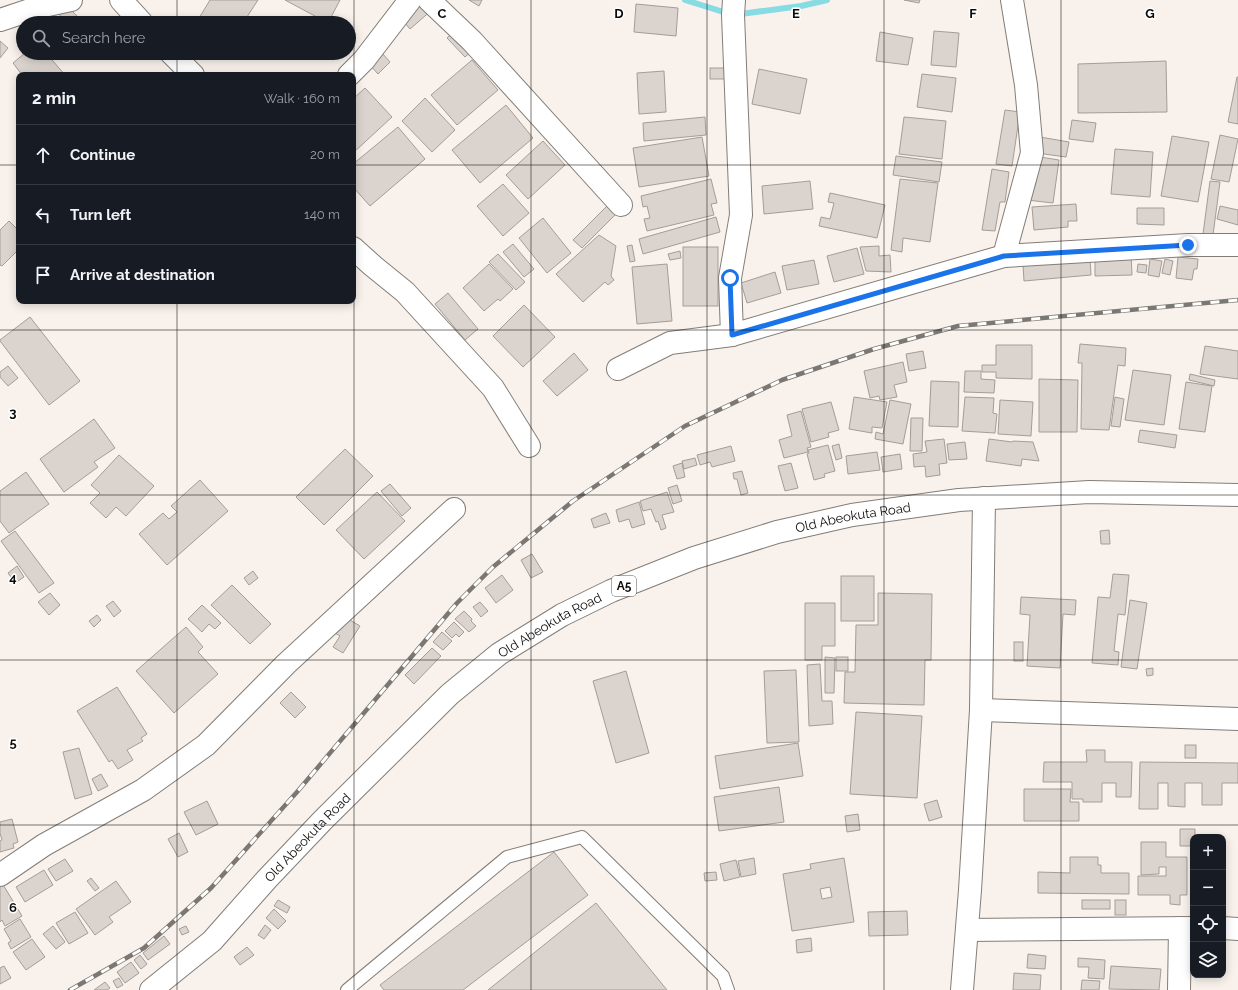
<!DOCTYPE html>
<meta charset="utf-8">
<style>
:root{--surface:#171b24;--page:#20242c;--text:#f1f3f6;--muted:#9ea1a6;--line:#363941}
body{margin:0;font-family:Raleway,sans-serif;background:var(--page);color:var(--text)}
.controls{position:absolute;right:12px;bottom:12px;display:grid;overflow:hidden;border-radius:8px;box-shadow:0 2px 10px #0003}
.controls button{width:36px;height:36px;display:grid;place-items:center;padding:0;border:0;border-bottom:1px solid var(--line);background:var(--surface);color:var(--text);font:20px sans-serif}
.stop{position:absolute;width:12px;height:12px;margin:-9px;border:3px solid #1a73e8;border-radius:50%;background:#fff}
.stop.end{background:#1a73e8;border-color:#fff;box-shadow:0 1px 4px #0008}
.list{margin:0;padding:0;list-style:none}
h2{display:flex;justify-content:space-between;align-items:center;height:52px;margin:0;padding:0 16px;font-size:17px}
h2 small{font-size:13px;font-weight:400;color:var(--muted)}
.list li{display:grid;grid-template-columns:26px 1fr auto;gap:12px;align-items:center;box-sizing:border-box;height:60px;padding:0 16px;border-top:1px solid var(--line)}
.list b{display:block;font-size:15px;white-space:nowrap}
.list em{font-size:13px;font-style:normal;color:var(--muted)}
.icon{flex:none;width:22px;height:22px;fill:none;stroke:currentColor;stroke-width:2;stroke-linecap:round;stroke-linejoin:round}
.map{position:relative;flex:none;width:1238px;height:990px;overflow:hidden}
.search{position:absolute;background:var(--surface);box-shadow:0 2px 10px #0003;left:16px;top:16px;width:340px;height:44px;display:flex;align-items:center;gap:10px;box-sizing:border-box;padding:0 14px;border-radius:22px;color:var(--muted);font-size:15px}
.panel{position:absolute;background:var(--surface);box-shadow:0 2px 10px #0003;left:16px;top:72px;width:340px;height:232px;border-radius:8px}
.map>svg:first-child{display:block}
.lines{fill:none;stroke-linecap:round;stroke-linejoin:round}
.stream{stroke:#87dce4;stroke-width:6}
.building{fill:#dbd4ce;stroke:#a49d97;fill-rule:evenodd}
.service-casing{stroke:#837d77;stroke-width:14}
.minor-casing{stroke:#837d77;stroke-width:24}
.trunk-casing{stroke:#837d77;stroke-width:24}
.service{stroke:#fff;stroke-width:12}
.minor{stroke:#fff;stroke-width:22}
.trunk{stroke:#fff;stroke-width:22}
.rail-casing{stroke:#7b7773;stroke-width:4.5}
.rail{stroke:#fff;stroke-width:3;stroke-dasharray:9;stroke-linecap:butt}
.route{stroke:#1a73e8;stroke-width:5}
.grid{fill:none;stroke:#0e0c0a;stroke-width:1;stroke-opacity:0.55}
.labels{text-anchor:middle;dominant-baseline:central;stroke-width:3;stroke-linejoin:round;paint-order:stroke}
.shield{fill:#fff;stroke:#565554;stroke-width:1}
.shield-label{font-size:12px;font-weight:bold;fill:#0e0c0a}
.street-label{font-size:13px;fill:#0e0c0a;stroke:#fff}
.grid-label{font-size:13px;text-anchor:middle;font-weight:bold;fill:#0e0c0a;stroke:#fff;stroke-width:3;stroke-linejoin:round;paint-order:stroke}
</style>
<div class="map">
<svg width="1238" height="990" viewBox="0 0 1238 990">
<rect width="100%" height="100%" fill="#f9f2ec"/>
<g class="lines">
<polyline class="stream" points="685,0 733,15 801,6 827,0"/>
</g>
<g class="building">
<polygon points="210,0 258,0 243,23 196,23"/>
<polygon points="285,0 340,0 328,23"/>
<polygon points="420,0 433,9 410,29 400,17"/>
<polygon points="469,0 482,0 479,6"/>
<polygon points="904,0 920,0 919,3"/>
<polygon points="65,4 79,18 74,23 67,23 57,12"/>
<polygon points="636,4 678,8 676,36 634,32"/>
<polygon points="934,31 959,33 956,67 931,65"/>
<polygon points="453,32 472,51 465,57 447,38"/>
<polygon points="880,32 913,38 908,65 876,61"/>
<polygon points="0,41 8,48 0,58"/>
<polygon points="25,53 46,53 65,75 22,75 13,63"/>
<polygon points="382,53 390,62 378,74 370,65"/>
<polygon points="472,60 498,90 457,125 431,95"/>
<polygon points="1166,61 1167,112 1078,113 1078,64"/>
<rect x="710" y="68" width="17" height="11"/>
<polygon points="759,69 807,79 800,114 752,104"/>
<polygon points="664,71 666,112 639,114 637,73"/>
<polygon points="922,74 956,78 952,112 917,107"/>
<polygon points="1237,77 1238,77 1238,124 1228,122"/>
<polygon points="365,88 392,117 353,153 353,99"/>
<polygon points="425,98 455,130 432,152 402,121"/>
<polygon points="506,105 533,138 480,183 452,150"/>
<polygon points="1005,110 1020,112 1012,166 996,164"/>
<polygon points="705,117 706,135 644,141 643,123"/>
<polygon points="904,117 946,121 942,159 899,154"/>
<polygon points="1072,120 1096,123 1093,142 1069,139"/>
<polygon points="398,127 425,159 370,206 353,187 353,164"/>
<polygon points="1220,135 1238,139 1229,182 1211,179"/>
<polygon points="1172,136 1209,142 1198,202 1161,196"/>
<polygon points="702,137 709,176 639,187 633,148"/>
<polygon points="1040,137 1069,142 1066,157 1037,153"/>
<polygon points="543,141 565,165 528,199 506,175"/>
<polygon points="1115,149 1153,152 1150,197 1111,194"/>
<polygon points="896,156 942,162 939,182 893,175"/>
<polygon points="1040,157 1059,160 1053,203 1027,200 1029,186 1035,186 1036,182 1032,181"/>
<polygon points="992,169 1009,172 1005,202 1000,202 995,231 982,230"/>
<polygon points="711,179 717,203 711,204 714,215 647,231 644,219 650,218 647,206 643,207 641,196"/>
<polygon points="900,179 938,183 930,242 903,238 902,252 891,250"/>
<polygon points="810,181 813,209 764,214 762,186"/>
<polygon points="1210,181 1220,182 1213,235 1203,234"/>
<polygon points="503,184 529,213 503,236 477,206"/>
<polygon points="830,193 885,205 877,238 819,226 821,217 830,219 834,203 828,202"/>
<polygon points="610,203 618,212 582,248 573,240"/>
<polygon points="1076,204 1077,221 1068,221 1068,227 1034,230 1032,207"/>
<polygon points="1220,206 1238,210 1238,225 1217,219"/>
<polygon points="1137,208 1164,208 1164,225 1137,224"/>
<polygon points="716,217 720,232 643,254 639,239"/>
<polygon points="543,218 571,253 547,273 519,238"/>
<polygon points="9,221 19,231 19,249 2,266 0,265 0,230"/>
<polygon points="599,235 616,246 611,276 614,280 608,285 605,282 583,302 556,274"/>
<polygon points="513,244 534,269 524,277 503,252"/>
<polygon points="632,245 635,261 630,262 627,246"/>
<polygon points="879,246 879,256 890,255 891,272 866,271 860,247"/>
<rect x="683" y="247" width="35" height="59"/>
<polygon points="857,248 864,274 834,282 827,256"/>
<polygon points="680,251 681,258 670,260 668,254"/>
<polygon points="498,254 525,282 516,290 489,262"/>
<polygon points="1131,254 1132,275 1095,276 1095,255"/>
<polygon points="1178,257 1198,259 1197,269 1194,269 1192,280 1176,278"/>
<polygon points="1090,259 1091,275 1024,281 1023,265"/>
<polygon points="1150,259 1162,261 1159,277 1148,275"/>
<polygon points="1165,259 1173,261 1170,275 1162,273"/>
<polygon points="814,260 819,284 787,290 782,266"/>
<polygon points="489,264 513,289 500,301 498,299 484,311 463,288"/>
<polygon points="667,264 672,321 637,324 632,267"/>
<polygon points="1138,264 1147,265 1146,273 1137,272"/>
<polygon points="775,272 781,293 747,303 741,283"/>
<polygon points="448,293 478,329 465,340 435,304"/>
<polygon points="524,305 555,337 523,367 493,336"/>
<polygon points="30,317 80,381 49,405 0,341 0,340"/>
<polygon points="1080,344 1126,348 1125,366 1118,365 1109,430 1081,429 1082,363 1078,363"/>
<polygon points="996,345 1032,345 1032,379 996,378 996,372 982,372 982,365 996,365"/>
<polygon points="1205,346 1238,351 1238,379 1200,374"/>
<polygon points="923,351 926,368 909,371 906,354"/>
<polygon points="574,353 588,370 557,396 543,381"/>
<polygon points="903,362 907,382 894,385 897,397 880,400 879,396 870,398 864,371"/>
<polygon points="8,366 18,378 8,386 0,377 0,372"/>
<polygon points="1133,370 1171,375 1164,425 1125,420"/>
<polygon points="965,371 981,371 981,379 995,380 994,393 964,392"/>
<polygon points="1190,374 1215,380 1214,386 1189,380"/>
<polygon points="1039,379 1078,380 1077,432 1039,432"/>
<polygon points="931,381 959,382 958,427 929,426"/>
<polygon points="1186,382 1212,386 1205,432 1179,429"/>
<polygon points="854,397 887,402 882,428 872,427 872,433 849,429"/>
<polygon points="965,397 994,398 993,413 997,414 995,433 962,431"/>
<polygon points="1115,397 1124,399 1120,427 1111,426"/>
<polygon points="890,400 911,404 903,444 875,439 876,432 883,434"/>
<polygon points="1000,400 1033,402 1031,436 998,434"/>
<polygon points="831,402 839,430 828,433 829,437 811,442 802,409"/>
<polygon points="801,411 811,447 807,448 808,452 784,458 779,440 792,436 787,415"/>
<polygon points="911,418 923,418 922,451 910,451"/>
<polygon points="94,419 115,448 94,462 98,467 64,492 40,459"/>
<polygon points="1140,430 1177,435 1175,448 1138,442"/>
<polygon points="944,439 947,463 939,464 940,475 926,477 925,466 914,467 913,454 927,452 925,441"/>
<polygon points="989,439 1012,442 1013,441 1033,442 1039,461 1022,459 1021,466 986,461"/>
<polygon points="965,442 967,459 949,460 947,444"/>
<polygon points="839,444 842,458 836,460 832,446"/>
<polygon points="828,445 835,471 824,474 825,477 814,480 807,454 809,453 808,450"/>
<polygon points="731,446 735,461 712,467 710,462 700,465 697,455"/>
<polygon points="345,449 373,476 324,525 296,497"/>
<polygon points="877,452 880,470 848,474 846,456"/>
<polygon points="900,454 902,469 883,472 881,457"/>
<polygon points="119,455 154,486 126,516 116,507 106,518 90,503 100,493 91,485"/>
<polygon points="695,458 697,465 684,469 682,461"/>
<polygon points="682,463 685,477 677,479 673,466"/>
<polygon points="791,463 798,488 785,491 778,466"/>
<polygon points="742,471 748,493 741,495 737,479 734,479 733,473"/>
<polygon points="26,472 49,504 9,533 0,521 0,491"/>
<polygon points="200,480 228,511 167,565 139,534 163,513 169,519 177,512 171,506"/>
<polygon points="390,484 411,508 402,516 381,491"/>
<polygon points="677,485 682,501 673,504 668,488"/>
<polygon points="377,492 405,521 364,559 336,530"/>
<polygon points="667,492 674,512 662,515 666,528 661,530 658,521 656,522 651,509 643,511 640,501"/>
<polygon points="639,502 645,524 632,528 629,519 619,522 616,510"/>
<polygon points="606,513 610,523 594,528 591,519"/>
<polygon points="1109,530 1110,544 1101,544 1100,531"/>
<polygon points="15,531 54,583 39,593 1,541"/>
<polygon points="532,554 543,572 531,578 521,560"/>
<polygon points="17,566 24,577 15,583 8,573"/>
<polygon points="253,571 258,578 249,585 244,578"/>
<polygon points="1113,574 1129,575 1125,615 1118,614 1114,651 1119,652 1118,665 1092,663 1098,597 1110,598"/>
<polygon points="502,575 513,590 496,603 485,588"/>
<rect x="841" y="576" width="33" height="45"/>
<polygon points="232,585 271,624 250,644 211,605"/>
<polygon points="50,593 60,605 49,615 38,602"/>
<polygon points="878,593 932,594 931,660 925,660 924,705 844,703 845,672 855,672 856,625 878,625"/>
<polygon points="1021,597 1076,600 1075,615 1063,614 1060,668 1027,666 1030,615 1020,614"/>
<polygon points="1130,600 1147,603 1137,669 1121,667"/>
<polygon points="113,601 121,611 114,617 106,606"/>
<polygon points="480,602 488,611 481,617 473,607"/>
<polygon points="805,603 835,603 835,646 822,646 822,660 805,660"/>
<polygon points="202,605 221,623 215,629 209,624 202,632 188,619"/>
<polygon points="464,611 472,619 471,621 476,626 469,632 455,619"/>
<polygon points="97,615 101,620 94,627 89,621"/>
<polygon points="345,617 360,626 343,653 333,647 340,636 335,633"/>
<polygon points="454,622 464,632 459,637 456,634 452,638 445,631"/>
<polygon points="186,627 203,647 198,652 218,674 174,713 136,671"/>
<polygon points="442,632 452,641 443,650 433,642"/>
<rect x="1014" y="642" width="9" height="19"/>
<polygon points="432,648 441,656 414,684 405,675"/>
<polygon points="825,657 835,658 834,693 825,693"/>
<rect x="836" y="657" width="12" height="14"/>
<polygon points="820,664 822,701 832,701 833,724 809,726 807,665"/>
<polygon points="1153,668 1153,675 1147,676 1146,669"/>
<polygon points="796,670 799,742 767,743 764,671"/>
<polygon points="626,671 649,753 616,763 593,681"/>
<polygon points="117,687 147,734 141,738 143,741 127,750 133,760 118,769 112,760 109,762 77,711"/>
<polygon points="291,692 306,707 295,718 280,703"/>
<polygon points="856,712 922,716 917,798 850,794"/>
<polygon points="798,743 803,776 720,789 715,756"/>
<rect x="1185" y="745" width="11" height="13"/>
<polygon points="79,748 92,794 75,799 63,752"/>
<polygon points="1086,750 1105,750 1105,762 1132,762 1131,797 1116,797 1116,783 1102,783 1102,802 1083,802 1083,799 1072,799 1072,782 1043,782 1044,762 1087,762"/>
<polygon points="1140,762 1238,763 1238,783 1222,783 1222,805 1202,805 1202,783 1185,783 1185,807 1168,806 1168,783 1158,783 1158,809 1139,809"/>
<polygon points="101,774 108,786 98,791 92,779"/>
<polygon points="779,787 784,822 719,831 714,797"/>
<polygon points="1024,789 1071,789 1070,802 1079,802 1079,821 1024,821"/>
<polygon points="937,800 942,817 929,821 924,804"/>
<polygon points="207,801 218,824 196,835 184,812"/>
<polygon points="858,814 860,830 847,832 845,816"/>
<polygon points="12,819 18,842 13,844 14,848 0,852 0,841 2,840 0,833 0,822"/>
<polygon points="1180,829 1195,829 1195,837 1193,837 1193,846 1180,846"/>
<polygon points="179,833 188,852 178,857 168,839"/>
<polygon points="1141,842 1166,842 1166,857 1187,857 1187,895 1180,895 1180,905 1170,904 1170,895 1138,895 1138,876 1166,876 1166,867 1159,867 1159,874 1141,875"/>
<polygon points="554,852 588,895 463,990 384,990 380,985"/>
<polygon points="1070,857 1098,857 1098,865 1101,865 1101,873 1129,873 1129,894 1038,893 1038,872 1070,873"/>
<polygon points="754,858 756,874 741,877 738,861"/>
<path d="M844 858 854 922 792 931 783 874 811 869 810 864ZM830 887 832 897 822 899 820 889Z"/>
<polygon points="65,859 73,871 56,881 48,869"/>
<polygon points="736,860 740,877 724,881 720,864"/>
<polygon points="44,870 53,885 25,902 16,887"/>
<polygon points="716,872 717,880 705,881 704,873"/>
<polygon points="91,878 99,888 95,891 87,881"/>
<polygon points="116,881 131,902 109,917 113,922 95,935 76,909"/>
<polygon points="2,883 22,916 5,926 2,920 0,922 0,884"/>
<polygon points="278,900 290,907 287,913 274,906"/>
<rect x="1082" y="900" width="28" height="9"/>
<rect x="1115" y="900" width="11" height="15"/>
<polygon points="596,903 667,990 488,990"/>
<polygon points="274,909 286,921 278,929 266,918"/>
<polygon points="907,911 908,935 869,936 868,912"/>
<polygon points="75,912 88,933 69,944 56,923"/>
<polygon points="20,919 31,937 11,949 8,943 11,941 4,929"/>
<polygon points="265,925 271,930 264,939 258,935"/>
<polygon points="53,926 65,942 56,949 43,934"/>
<polygon points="186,926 189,932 182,935 179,929"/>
<polygon points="164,936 170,944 148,960 143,953"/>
<polygon points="811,938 812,951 797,953 796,940"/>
<polygon points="32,939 45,957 26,970 13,952"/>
<polygon points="247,947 254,955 240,965 234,957"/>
<polygon points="1028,954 1046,956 1045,969 1027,968"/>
<polygon points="140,955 147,964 141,969 134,960"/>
<polygon points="1078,958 1105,960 1104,979 1088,978 1089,967 1078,967"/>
<polygon points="131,962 139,973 125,983 117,972"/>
<polygon points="4,966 11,978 0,984 0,968"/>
<polygon points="1111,966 1161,969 1159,990 1109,989"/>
<polygon points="1014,973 1041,975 1040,990 1013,990"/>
<polygon points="119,978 123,985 117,988 113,981"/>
<polygon points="1082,980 1100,981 1099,990 1081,990"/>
<polygon points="105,982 110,988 107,990 94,990"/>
</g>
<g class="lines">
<defs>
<polyline id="service" points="347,990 507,857 582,837 723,976 728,990"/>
<g id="minor">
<polyline points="121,0 142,23"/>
<polyline points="429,0 472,41 621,205"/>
<polyline points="0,20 39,7 71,0"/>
<polyline points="171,53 193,75"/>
<polyline points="349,75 364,60 410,0"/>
<polyline points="353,248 373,266 405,292 493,388 529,446"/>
<polyline points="1004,256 1032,153 1026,85 1012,0"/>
<polyline points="732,335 730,278 741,215 733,15 734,0"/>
<polyline points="618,369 670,343 732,335 1004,256 1188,245 1238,245"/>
<polyline points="981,710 1238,719"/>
<polyline points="0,875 44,845 143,790 206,745 286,664 454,509"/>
<polyline points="1223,928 1238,929"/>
<polyline points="967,930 1193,928"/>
<polyline points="962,990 970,890 981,710 984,498"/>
<polyline points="1179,990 1180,928"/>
</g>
<g id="trunk">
<path id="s1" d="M151 990 212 941 267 879 323 820 450 694 499 654 562 615 611 591 694 558 777 532 852 515 959 500 1089 492 1238 495"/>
</g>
</defs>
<use href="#service" class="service-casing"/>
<use href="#minor" class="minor-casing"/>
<use href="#trunk" class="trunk-casing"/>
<use href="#service" class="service"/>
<use href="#minor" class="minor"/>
<use href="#trunk" class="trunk"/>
<defs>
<polyline id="rail" points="70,990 144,948 211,888 297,792 457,603 493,567 573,501 685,426 782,380 874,349 958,326 1238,300"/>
</defs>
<use href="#rail" class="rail-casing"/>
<use href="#rail" class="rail"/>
</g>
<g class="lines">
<polyline class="route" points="730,278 732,335 1004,256 1188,245"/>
</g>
<path class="grid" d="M177 0V23M354 0V990M531 0V990M707 0V990M884 0V990M1061 0V990M177 53V75M0 165H19M353 165H1238M177 301V990M0 330H1238M0 495H1238M0 660H1238M0 825H1238"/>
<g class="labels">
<rect class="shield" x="612" y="576" width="24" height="20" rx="3"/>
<g class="shield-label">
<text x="624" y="586">A5</text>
</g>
<g class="street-label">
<text stroke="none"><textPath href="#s1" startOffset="867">Old Abeokuta Road</textPath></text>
<text stroke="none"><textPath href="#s1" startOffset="543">Old Abeokuta Road</textPath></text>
<text stroke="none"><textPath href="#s1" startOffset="219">Old Abeokuta Road</textPath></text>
</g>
</g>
<g class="grid-label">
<text x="442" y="18">C</text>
<text x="619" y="18">D</text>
<text x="796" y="18">E</text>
<text x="973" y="18">F</text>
<text x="1150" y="18">G</text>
<text x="13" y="417">3</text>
<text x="13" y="582">4</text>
<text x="13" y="747">5</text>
<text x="13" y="912">6</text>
</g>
</svg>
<div class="controls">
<button>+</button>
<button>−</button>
<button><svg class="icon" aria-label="locate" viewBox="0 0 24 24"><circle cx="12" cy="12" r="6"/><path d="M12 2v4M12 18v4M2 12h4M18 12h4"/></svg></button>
<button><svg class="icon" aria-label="layers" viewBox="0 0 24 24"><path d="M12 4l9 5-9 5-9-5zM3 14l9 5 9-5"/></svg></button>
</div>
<div class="stop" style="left:730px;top:278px"></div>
<div class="stop end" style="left:1188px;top:245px"></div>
<div class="search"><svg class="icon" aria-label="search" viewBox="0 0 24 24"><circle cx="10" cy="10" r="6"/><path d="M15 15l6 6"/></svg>Search here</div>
<section class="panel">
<h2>2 min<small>Walk · 160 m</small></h2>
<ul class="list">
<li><svg class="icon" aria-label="ahead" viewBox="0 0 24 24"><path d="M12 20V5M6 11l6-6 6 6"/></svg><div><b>Continue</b></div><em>20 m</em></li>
<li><svg class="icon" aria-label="left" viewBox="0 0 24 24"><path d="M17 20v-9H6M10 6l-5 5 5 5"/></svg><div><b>Turn left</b></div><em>140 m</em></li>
<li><svg class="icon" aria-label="arrive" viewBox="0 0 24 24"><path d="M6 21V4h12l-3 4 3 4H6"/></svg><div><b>Arrive at destination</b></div></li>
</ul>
</section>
</div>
